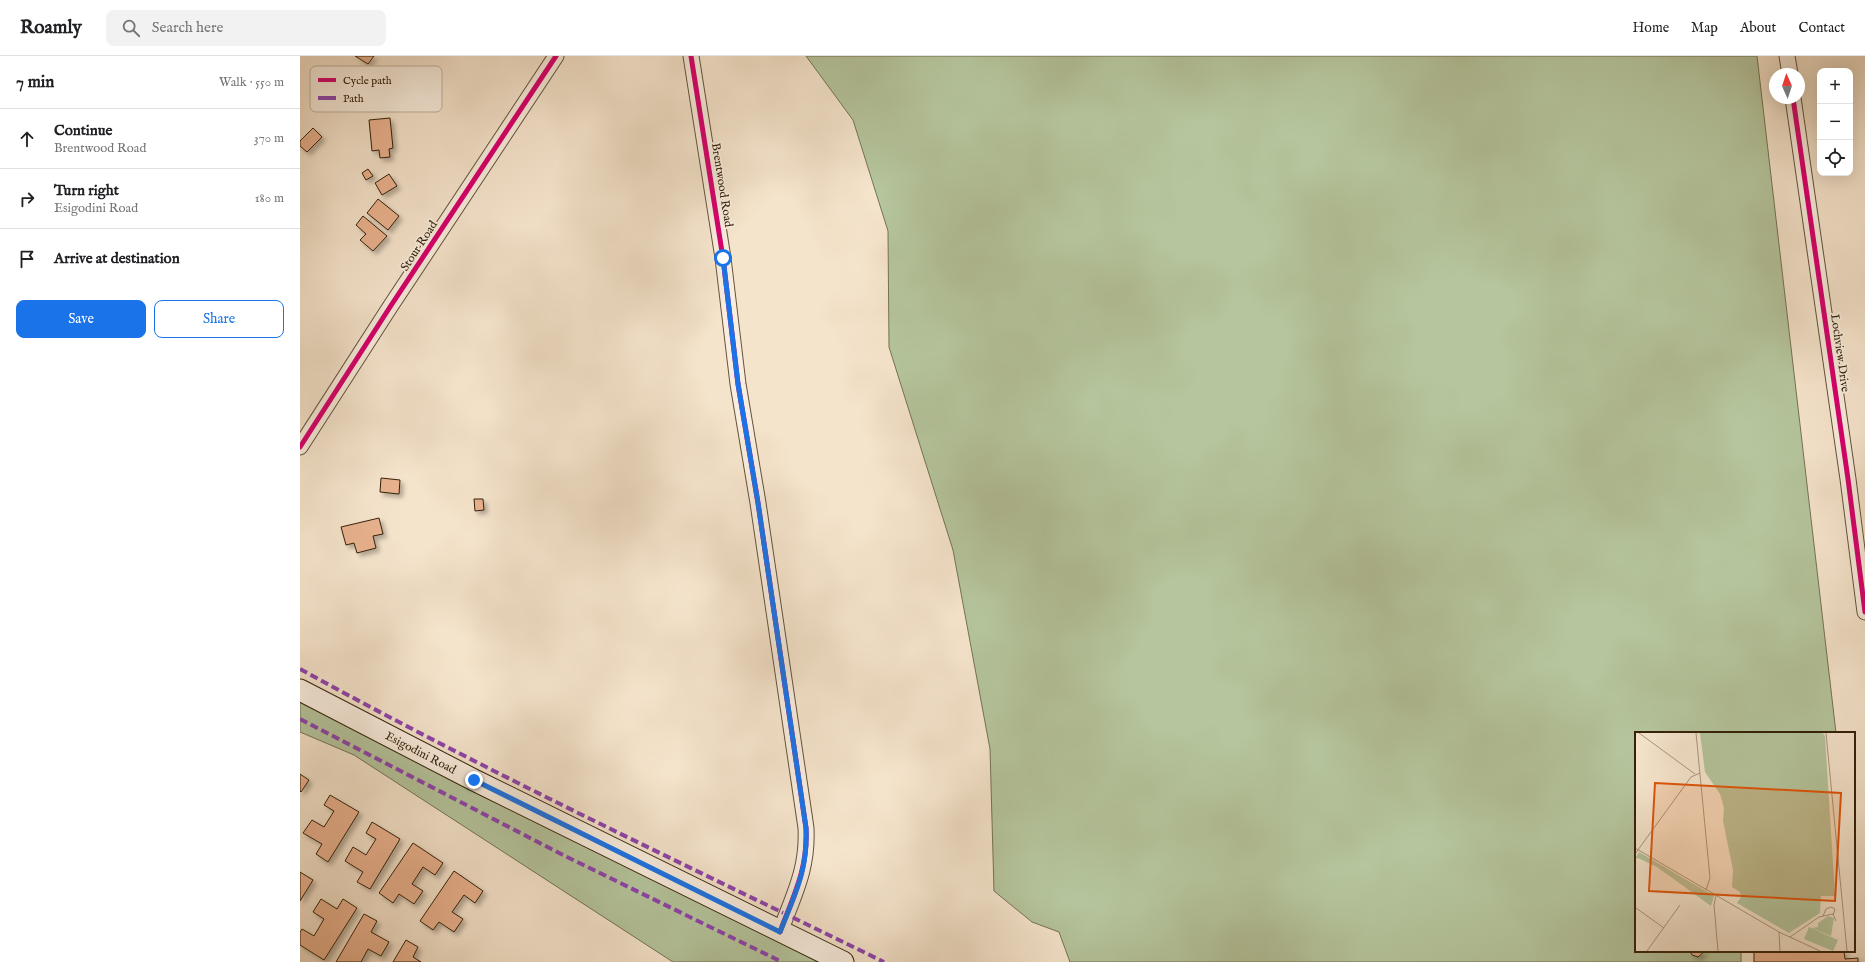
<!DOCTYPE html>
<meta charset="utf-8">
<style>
:root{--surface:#fff;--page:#f2f2f2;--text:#202124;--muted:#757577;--line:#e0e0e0;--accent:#1a73e8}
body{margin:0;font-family:"IM FELL English",serif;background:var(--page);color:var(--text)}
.controls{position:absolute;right:12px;top:12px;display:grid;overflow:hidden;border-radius:8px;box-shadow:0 4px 16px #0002}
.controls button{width:36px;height:36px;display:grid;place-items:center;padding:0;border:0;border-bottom:1px solid var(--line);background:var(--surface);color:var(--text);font:20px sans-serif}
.compass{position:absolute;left:1469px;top:12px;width:36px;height:36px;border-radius:50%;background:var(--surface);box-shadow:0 4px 16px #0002;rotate:357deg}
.stop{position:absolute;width:12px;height:12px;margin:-9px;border:3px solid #1a73e8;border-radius:50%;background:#fff}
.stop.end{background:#1a73e8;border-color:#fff;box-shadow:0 1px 4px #0008}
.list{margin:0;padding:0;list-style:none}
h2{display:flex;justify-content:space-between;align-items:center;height:52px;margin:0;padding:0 16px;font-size:17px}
h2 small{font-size:13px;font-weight:400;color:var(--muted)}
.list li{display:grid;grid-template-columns:26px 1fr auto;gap:12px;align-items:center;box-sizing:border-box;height:60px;padding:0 16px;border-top:1px solid var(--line)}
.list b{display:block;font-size:15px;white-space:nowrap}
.list p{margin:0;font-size:13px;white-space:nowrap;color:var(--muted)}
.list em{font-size:13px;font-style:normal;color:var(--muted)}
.actions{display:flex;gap:8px;padding:12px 16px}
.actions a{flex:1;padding:9px 0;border:1px solid var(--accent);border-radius:8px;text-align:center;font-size:14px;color:var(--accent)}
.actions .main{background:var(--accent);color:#fff}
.icon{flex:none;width:22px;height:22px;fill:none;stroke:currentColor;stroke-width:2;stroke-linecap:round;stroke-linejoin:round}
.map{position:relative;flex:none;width:1565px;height:906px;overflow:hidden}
header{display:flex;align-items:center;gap:24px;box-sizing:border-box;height:56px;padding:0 20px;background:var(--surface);border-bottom:1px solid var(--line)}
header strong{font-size:19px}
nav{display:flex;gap:22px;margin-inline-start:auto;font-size:14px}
.search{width:280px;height:36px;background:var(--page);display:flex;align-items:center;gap:10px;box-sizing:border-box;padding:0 14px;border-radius:8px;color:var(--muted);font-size:15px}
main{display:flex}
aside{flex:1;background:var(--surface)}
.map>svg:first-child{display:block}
.green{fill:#b5c59d;stroke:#747354}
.building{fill:#e9b28f;stroke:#34210a;filter:url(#shadow)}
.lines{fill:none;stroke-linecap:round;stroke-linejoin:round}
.minor-casing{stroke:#64523a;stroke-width:17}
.secondary-casing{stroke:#34210a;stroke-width:23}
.minor{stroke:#f8edde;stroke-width:15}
.secondary{stroke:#f8edde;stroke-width:21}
.quiet{stroke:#8e44ad;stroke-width:4;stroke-dasharray:8 4;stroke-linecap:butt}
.cycleway-casing{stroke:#f8edde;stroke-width:8}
.cycleway{stroke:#d6006c;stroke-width:5}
.route{stroke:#1a73e8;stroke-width:5}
.labels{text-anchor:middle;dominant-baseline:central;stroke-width:3.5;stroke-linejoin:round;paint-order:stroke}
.street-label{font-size:12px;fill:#34210a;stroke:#f8edde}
.inset-road{fill:none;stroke:#a8967e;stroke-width:1}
.view{fill:#df560c;fill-opacity:0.15;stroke:#df560c;stroke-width:2}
.inset-edge{fill:none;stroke:#34210a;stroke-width:2}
.key{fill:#f8edde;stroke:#bdb09e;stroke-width:1}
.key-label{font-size:11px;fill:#34210a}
</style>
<header>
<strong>Roamly</strong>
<div class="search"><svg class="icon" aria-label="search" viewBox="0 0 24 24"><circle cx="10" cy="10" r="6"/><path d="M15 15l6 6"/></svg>Search here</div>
<nav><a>Home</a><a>Map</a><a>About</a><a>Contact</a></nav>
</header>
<main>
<aside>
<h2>7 min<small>Walk · 550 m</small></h2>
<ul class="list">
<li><svg class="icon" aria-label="ahead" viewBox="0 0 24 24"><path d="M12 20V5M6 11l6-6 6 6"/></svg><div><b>Continue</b><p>Brentwood Road</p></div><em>370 m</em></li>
<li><svg class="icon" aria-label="right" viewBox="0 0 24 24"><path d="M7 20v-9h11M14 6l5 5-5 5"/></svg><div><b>Turn right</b><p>Esigodini Road</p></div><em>180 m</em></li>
<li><svg class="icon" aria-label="arrive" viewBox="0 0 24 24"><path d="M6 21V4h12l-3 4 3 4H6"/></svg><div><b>Arrive at destination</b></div></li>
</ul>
<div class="actions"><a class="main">Save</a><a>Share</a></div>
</aside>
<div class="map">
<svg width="1565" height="906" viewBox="0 0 1565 906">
<defs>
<filter id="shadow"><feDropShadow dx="3.5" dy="3.5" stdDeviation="2" flood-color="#0004"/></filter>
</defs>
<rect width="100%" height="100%" fill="#f5e4cc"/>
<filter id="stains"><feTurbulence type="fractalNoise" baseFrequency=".005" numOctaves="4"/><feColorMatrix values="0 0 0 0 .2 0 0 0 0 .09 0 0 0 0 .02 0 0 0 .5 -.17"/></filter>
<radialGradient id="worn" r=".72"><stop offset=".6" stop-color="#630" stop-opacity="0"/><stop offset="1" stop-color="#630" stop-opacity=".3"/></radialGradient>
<g class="green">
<polygon points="506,0 1457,0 1536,677 1336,677 1336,895 1441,895 1441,906 770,906 759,876 732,866 694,835 690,693 653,494 589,291 588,175 553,64"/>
<polygon points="0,640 520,906 373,906 54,699 0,676"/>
</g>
<g class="building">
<polygon points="55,0 74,0 68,8"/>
<polygon points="90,62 93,92 89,93 90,101 80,102 79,94 72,95 69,64"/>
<polygon points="13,72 22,81 7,96 0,90 0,85"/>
<polygon points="68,113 73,120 66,124 62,117"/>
<polygon points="89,118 97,130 82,139 75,127"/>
<polygon points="78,143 99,160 88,174 67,157"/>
<polygon points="63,160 87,180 73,195 60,184 66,178 56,169"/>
<polygon points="81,422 100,424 99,438 80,436"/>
<polygon points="174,443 183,443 184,454 175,455"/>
<polygon points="79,462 83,478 73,480 76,492 57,497 54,487 46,489 41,471"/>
<polygon points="0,718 9,724 1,736 0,735"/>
<polygon points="30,739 59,756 28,806 16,798 22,788 3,777 12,764 24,771 34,755 24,749"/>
<polygon points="72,766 100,783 70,833 57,826 63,816 45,805 53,791 66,799 76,783 66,777"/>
<polygon points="113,787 143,807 135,819 123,811 112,828 123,835 114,848 99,838 93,847 79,837"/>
<polygon points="154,815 183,835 175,847 164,839 152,856 163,863 154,876 139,866 133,874 120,865"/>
<polygon points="0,816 13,824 0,845"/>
<polygon points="21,843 37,853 43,843 57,852 24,904 0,889 0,876 2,873 14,880 24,863 13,856"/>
<polygon points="64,858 77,865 71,876 89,886 81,900 68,893 61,906 36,906"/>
<polygon points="106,884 118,891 113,901 121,906 93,906"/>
<polygon points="1390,895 1405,895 1398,901 1392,899"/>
<polygon points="1454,895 1544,895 1545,903 1558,902 1558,906 1454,906"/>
</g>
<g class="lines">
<defs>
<g id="minor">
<path d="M391 0 423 202 438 328 458 447 506 772C508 813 494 838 480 876"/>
<polyline points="1487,0 1490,18"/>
<polyline points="1493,42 1548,423 1565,556"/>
<polyline points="0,391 90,251 256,0"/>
</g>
<g id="secondary">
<path id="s1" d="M0 634 174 724 543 906"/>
</g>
</defs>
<use href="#minor" class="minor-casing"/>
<use href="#secondary" class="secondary-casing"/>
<use href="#minor" class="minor"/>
<use href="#secondary" class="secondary"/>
<g class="quiet">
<path d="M0 613C191 718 388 810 584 906"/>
<polyline points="0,663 265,800 482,906"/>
</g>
<defs>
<g id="cycleway">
<path d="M391 0 423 202 438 328 458 447 506 772C508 813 494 838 480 876"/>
<polyline points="1493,42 1548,423 1565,556"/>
<polyline points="0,391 90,251 256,0"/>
</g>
</defs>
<use href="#cycleway" class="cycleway-casing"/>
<use href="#cycleway" class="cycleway"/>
</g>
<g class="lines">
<path class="route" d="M174 724 480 876C495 838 508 814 506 772L458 447 438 328 423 202"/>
</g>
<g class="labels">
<g class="street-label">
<text transform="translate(422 129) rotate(81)">Brentwood Road</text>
<text transform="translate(119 190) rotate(-57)">Stour Road</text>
<text transform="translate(1540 297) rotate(82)">Lochview Drive</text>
<text stroke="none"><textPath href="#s1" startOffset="136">Esigodini Road</textPath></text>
</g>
</g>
<g transform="translate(1335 676)">
<rect width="220" height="220" fill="#f5e4cc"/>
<path d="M65 1H188L190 4 200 164H186L185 181 154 201 102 171 106 165 105 160 97 155 98 138 88 89 89 76 85 62 70 40ZM4 120 79 164 76 174 22 135 3 126 0 127ZM193 184 199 186 196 204 177 196 183 195V191ZM174 195 203 208 198 219 169 207Z" fill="#b5c59d"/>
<path class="inset-road" d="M4 1 60 42M61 1 75 146 71 158M191 1 212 219M0 116 144 200 185 219M0 122 56 45 65 41M81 164 79 173 83 219M1 176 29 196M188 184 191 177 196 175 200 177 198 183M144 200 145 219M155 205 184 185 198 182 201 189M12 219 45 173"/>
<path class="view" d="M20 51 206 61 200 169 14 159Z"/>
<rect width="220" height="220" class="inset-edge"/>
</g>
<rect x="10" y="10" width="132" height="46" rx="6" class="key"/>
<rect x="18" y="22" width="18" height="4" fill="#d6006c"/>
<rect x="18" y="40" width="18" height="4" fill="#8e44ad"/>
<g class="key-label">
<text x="43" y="28">Cycle path</text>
<text x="43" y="46">Path</text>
</g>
<rect width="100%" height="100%" filter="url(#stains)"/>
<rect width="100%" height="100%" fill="url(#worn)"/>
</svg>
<div class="controls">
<button>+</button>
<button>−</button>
<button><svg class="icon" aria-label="locate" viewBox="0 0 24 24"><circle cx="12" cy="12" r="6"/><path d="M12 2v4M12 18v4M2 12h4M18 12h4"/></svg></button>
</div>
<svg class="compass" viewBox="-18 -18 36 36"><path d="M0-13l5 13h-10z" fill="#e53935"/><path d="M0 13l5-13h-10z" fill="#757577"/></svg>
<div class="stop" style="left:423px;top:202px"></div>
<div class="stop end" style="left:174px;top:724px"></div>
</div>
</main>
